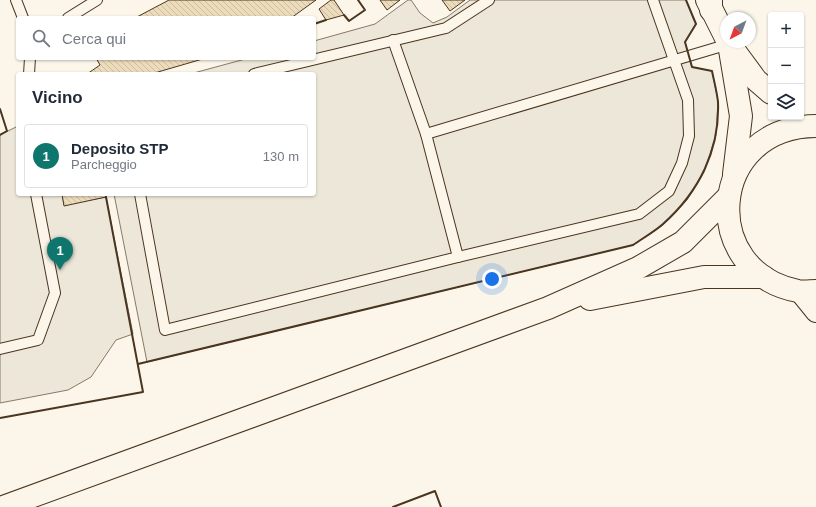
<!DOCTYPE html>
<html lang="it">
<meta charset="utf-8">
<style>
:root{--surface:#fff;--page:#f2f2f3;--text:#1f2937;--muted:#747a83;--line:#e0e1e3;--accent:#0f766e}
body{margin:0;font-family:Helvetica,sans-serif;background:var(--page);color:var(--text)}
.controls{position:absolute;right:12px;top:12px;display:grid;overflow:hidden;border-radius:4px;box-shadow:0 1px 3px #0004}
.controls button{width:36px;height:36px;display:grid;place-items:center;padding:0;border:0;border-bottom:1px solid var(--line);background:var(--surface);color:var(--text);font:20px sans-serif}
.compass{position:absolute;left:720px;top:12px;width:36px;height:36px;border-radius:50%;background:var(--surface);box-shadow:0 1px 3px #0004;rotate:221deg}
.you{position:absolute;left:492px;top:279px;width:14px;height:14px;margin:-10px;border:3px solid #fff;border-radius:50%;background:#1a73e8;box-shadow:0 0 0 6px #1a73e833}
.badge{display:grid;place-items:center;width:26px;height:26px;border-radius:50%;background:var(--accent);color:#fff;font-size:13px;font-weight:700}
.pin{position:absolute;translate:-50% -33px;filter:drop-shadow(0 1px 2px #0008)}
.pin::after{content:'';position:absolute;top:21px;width:14px;height:12px;background:inherit;clip-path:polygon(0 0,100% 0,50% 100%)}
.list{margin:0;padding:0;list-style:none}
h2{display:flex;justify-content:space-between;align-items:center;height:52px;margin:0;padding:0 16px;font-size:17px}
h2 small{font-size:13px;font-weight:400;color:var(--muted)}
.list li{display:grid;grid-template-columns:26px 1fr auto;gap:12px;align-items:center;box-sizing:border-box;height:64px;margin:0 8px 8px;padding:0 8px;border:1px solid var(--line);border-radius:4px}
.list b{display:block;font-size:15px;white-space:nowrap}
.list p{margin:0;font-size:13px;white-space:nowrap;color:var(--muted)}
.list em{font-size:13px;font-style:normal;color:var(--muted)}
.icon{flex:none;width:22px;height:22px;fill:none;stroke:currentColor;stroke-width:2;stroke-linecap:round;stroke-linejoin:round}
.map{position:relative;flex:none;width:816px;height:507px;overflow:hidden}
.search{position:absolute;background:var(--surface);box-shadow:0 1px 3px #0004;left:16px;top:16px;width:300px;height:44px;display:flex;align-items:center;gap:10px;box-sizing:border-box;padding:0 14px;border-radius:4px;color:var(--muted);font-size:15px}
.panel{position:absolute;background:var(--surface);box-shadow:0 1px 3px #0004;left:16px;top:72px;width:300px;height:124px;border-radius:4px}
.map>svg:first-child{display:block}
.parking{fill:#ede7d9;stroke:#887966}
.building{fill:url(#building-back-hatch);stroke:#4a3520}
.lines{fill:none;stroke-linecap:round;stroke-linejoin:round}
.lane-casing{stroke:#4a3520;stroke-width:12}
.street-casing{stroke:#4a3520;stroke-width:22}
.secondary-casing{stroke:#4a3520;stroke-width:24}
.highway-casing{stroke:#4a3520;stroke-width:24}
.lane{stroke:#fbf6e9;stroke-width:10}
.street{stroke:#fbf6e9;stroke-width:20}
.secondary{stroke:#fbf6e9;stroke-width:22}
.highway{stroke:#fbf6e9;stroke-width:22}
.wall{stroke:#4a3520;stroke-width:2}
</style>
<div class="map">
<svg width="816" height="507" viewBox="0 0 816 507">
<defs>
<pattern id="building-back-hatch" width="6" height="6" patternUnits="userSpaceOnUse"><rect width="6" height="6" fill="#ecdcbc"/><path d="M-1 5l2 2M0 0l6 6M5-1l2 2" fill="none" stroke="#ccbda1"/></pattern>
</defs>
<rect width="100%" height="100%" fill="#fbf6e9"/>
<g class="parking">
<polygon points="408,0 411,0 420,13 433,23 447,17 470,0 686,0 696,24 685,42 692,67 712,71 718,101 716,135 704,172 687,200 663,225 633,245 147,362 114,194 314,194 314,74 190,74 249,58 314,58 314,41 375,24"/>
<polygon points="18,126 18,194 62,194 64,205 106,197 133,334 116,340 91,377 68,390 0,403 0,135"/>
</g>
<g class="building">
<polygon points="169,0 316,0 291,18 135,18"/>
<polygon points="331,0 334,0 344,15 326,20 319,9"/>
<polygon points="380,0 400,0 387,10"/>
<polygon points="442,0 465,0 450,11"/>
<polygon points="96,58 206,58 151,74 87,74 100,65"/>
<polygon points="62,194 106,194 106,197 64,206"/>
</g>
<g class="lines">
<defs>
<g id="lane">
<polyline points="16,0 23,18"/>
<polyline points="68,18 97,0"/>
<polyline points="393,40 426,134 458,257"/>
<polyline points="29,74 30,58"/>
<polyline points="254,74 446,28 489,0"/>
<polyline points="426,134 729,44"/>
<polyline points="140,194 165,330 458,257 639,214 669,191 682,163 689,136 688,100 653,0"/>
<polyline points="0,349 38,340 55,293 36,194"/>
</g>
<polyline id="street" points="799,291 816,312"/>
<g id="secondary">
<polyline points="707,0 726,38"/>
<polyline points="729,44 741,116 734,174"/>
<polyline points="731,46 756,80 771,93"/>
<path d="M816 126C707 127 698 272 798 291 804 292 810 291 816 291"/>
<polyline points="590,299 704,277 764,277"/>
<polyline points="3,507 548,308 638,268 683,242 729,196"/>
</g>
<polyline id="highway" points="711,0 711,10"/>
</defs>
<use href="#lane" class="lane-casing"/>
<use href="#street" class="street-casing"/>
<use href="#secondary" class="secondary-casing"/>
<use href="#highway" class="highway-casing"/>
<use href="#lane" class="lane"/>
<use href="#street" class="street"/>
<use href="#secondary" class="secondary"/>
<use href="#highway" class="highway"/>
<g class="wall">
<polyline points="344,15 349,21 365,10 358,0"/>
<polyline points="314,24 326,20"/>
<polyline points="0,109 7,131 0,135"/>
<path d="M138 364 633 245C643 238 654 232 663 224 699 192 720 150 718 102 717 92 714 81 712 71L692 67 685 42 696 24 686 0"/>
<polyline points="0,418 143,392 106,197"/>
<polyline points="393,507 435,491 441,507"/>
</g>
</g>
</svg>
<div class="controls">
<button>+</button>
<button>−</button>
<button><svg class="icon" aria-label="layers" viewBox="0 0 24 24"><path d="M12 4l9 5-9 5-9-5zM3 14l9 5 9-5"/></svg></button>
</div>
<svg class="compass" viewBox="-18 -18 36 36"><path d="M0-13l5 13h-10z" fill="#e53935"/><path d="M0 13l5-13h-10z" fill="#747a83"/></svg>
<div class="you"></div>
<div class="pin badge" style="left:60px;top:270px">1</div>
<div class="search"><svg class="icon" aria-label="search" viewBox="0 0 24 24"><circle cx="10" cy="10" r="6"/><path d="M15 15l6 6"/></svg>Cerca qui</div>
<section class="panel">
<h2>Vicino<small></small></h2>
<ul class="list">
<li><span class="badge">1</span><div><b>Deposito STP</b><p>Parcheggio</p></div><em>130 m</em></li>
</ul>
</section>
</div>
